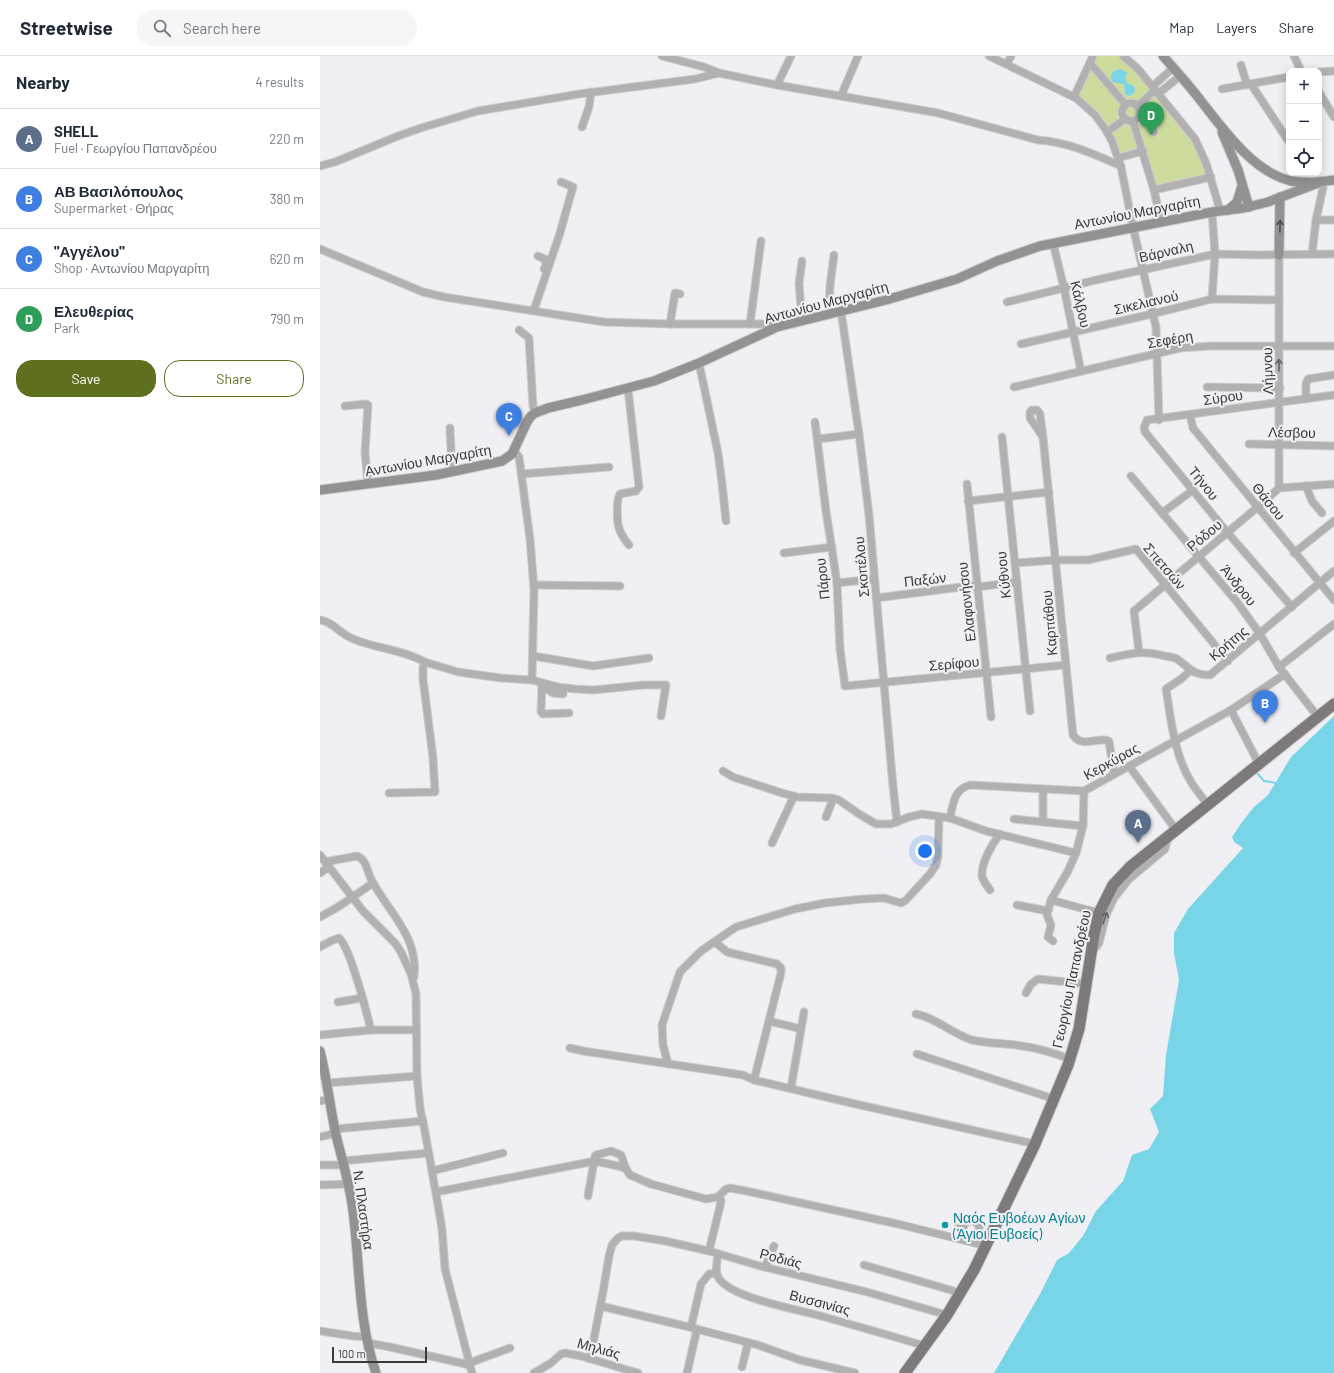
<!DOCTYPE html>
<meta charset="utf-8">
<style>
:root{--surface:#fff;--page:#f6f6f7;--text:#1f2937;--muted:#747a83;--line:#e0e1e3;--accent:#5c701e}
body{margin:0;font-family:Barlow,sans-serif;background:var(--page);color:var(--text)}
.controls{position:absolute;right:12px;top:12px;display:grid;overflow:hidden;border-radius:8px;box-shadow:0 2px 10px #0003}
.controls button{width:36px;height:36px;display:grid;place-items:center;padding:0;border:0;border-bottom:1px solid var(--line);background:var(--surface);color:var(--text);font:20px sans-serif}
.scale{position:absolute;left:12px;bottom:10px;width:95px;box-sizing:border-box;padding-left:4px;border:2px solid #3a3a3b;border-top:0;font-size:11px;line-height:14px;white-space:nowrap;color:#3a3a3b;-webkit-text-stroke:3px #f0f0f4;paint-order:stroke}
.you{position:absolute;left:605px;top:795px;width:14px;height:14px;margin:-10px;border:3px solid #fff;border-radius:50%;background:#1a73e8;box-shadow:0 0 0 6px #1a73e833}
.badge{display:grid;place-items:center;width:26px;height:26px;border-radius:50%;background:var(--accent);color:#fff;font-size:13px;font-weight:700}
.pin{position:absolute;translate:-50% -33px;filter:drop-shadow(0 1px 2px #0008)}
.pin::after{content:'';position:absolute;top:21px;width:14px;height:12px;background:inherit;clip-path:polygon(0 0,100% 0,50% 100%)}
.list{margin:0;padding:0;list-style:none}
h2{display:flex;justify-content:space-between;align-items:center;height:52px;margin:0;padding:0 16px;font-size:17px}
h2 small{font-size:13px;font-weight:400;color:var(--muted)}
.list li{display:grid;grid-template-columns:26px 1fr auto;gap:12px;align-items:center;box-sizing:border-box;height:60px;padding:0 16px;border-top:1px solid var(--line)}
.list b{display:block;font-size:15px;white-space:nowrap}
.list p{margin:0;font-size:13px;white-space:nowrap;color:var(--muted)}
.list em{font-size:13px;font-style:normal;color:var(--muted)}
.actions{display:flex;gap:8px;padding:12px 16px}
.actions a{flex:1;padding:9px 0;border:1px solid var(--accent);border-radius:16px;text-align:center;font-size:14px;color:var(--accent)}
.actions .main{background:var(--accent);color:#fff}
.icon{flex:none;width:22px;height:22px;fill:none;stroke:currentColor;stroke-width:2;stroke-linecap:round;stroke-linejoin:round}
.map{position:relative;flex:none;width:1014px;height:1317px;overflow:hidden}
header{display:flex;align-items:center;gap:24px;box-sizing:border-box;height:56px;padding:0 20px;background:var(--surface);border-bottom:1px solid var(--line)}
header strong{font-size:19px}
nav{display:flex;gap:22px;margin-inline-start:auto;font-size:14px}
.search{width:280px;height:36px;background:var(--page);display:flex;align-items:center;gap:10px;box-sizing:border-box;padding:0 14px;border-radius:16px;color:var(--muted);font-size:15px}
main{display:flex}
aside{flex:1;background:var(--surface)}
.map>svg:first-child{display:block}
.green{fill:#cddb9d}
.water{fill:#78d4e7}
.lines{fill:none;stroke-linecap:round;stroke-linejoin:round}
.stream{stroke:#78d4e7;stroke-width:2}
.street-casing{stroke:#cccccf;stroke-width:9}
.secondary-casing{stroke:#cccccf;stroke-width:11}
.primary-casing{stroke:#cccccf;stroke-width:13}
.street{stroke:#b2b0b0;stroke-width:7}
.secondary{stroke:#939191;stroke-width:9}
.primary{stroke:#7e7a7b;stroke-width:11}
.oneway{stroke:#4c4b4c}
.oneway2{stroke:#646364}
.culture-dot{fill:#0f9aa8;stroke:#f0f0f4;stroke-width:1.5}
.labels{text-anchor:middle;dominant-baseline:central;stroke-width:4;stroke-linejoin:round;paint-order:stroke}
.street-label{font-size:14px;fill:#3a3a3b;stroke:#f0f0f4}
.culture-label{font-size:14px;fill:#0d838f;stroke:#f0f0f4;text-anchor:start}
</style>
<header>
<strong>Streetwise</strong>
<div class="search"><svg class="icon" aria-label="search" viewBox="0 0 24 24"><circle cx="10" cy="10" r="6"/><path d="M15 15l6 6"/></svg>Search here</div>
<nav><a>Map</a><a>Layers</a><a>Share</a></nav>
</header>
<main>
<aside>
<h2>Nearby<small>4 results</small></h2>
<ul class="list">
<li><span class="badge" style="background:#5c6f8a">A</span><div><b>SHELL</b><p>Fuel · Γεωργίου Παπανδρέου</p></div><em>220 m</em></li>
<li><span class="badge" style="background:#3f7fe0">B</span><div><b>ΑΒ Βασιλόπουλος</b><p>Supermarket · Θήρας</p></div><em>380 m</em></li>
<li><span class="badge" style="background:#3f7fe0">C</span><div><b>&quot;Αγγέλου&quot;</b><p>Shop · Αντωνίου Μαργαρίτη</p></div><em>620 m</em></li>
<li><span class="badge" style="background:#2e9e5b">D</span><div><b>Ελευθερίας</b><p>Park</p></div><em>790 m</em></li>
</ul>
<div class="actions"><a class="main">Save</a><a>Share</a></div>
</aside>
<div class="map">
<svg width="1014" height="1317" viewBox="0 0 1014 1317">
<rect width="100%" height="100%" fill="#f0f0f4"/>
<polygon class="green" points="773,0 803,0 875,83 891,121 834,134 839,157 835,158 821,99 799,105 786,74 754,41"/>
<g class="water">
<path d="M800 13 808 17 805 20 807 27 814 30 815 34 813 38 809 40 805 38 804 28 793 26 791 24C790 17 794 14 800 13Z"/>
<polygon points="1014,660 1014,1317 674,1317 720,1238 737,1204 749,1197 763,1180 776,1155 803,1125 812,1099 829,1093 839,1076 830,1053 843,1040 846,999 859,924 854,897 854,877 868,853 923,792 914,786 912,781 922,766 934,751 948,739 971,701"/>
</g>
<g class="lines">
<polyline class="stream" points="936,716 944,725 956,727"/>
<defs>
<g id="street">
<polyline points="342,0 384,11 399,17"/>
<polyline points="669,0 756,42 775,59 786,74 792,85 801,111 813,171 836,271 839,364"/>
<polyline points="803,0 818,13 875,83 886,107 900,154"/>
<polyline points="974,0 981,15"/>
<polyline points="770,7 806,49"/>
<polyline points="687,8 691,0"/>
<polyline points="921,9 927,29"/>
<polyline points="999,16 1014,15"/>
<polyline points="931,28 969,86"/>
<polyline points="457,29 471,0"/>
<polyline points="833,30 853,12"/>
<polyline points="902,33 969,21"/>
<polyline points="999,36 1014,61"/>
<polyline points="838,38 860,20"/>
<polyline points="521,40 538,0"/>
<polyline points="754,41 773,0"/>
<circle cx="811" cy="56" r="9"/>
<polyline points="817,51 835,34"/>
<polyline points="819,56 829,57 834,76"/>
<polyline points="813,65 834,134"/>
<polyline points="262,71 269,51 271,36"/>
<polyline points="787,76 805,63"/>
<polyline points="798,102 823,95"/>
<path d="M0 110 15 106 78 80 104 71 158 55 259 38 375 23 399 17 457 29 618 57 718 84C748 86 774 98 801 110"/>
<polyline points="892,156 895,198 892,243"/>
<polyline points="996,164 1014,164"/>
<polyline points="841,165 834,134 891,121"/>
<polyline points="733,187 744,232 761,315"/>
<polyline points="0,193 103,236 124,241 284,266 350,268 444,268 457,271"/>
<polyline points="992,198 996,164 1003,132"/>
<polyline points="959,199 959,432"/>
<polyline points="218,200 225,203 226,209 224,213"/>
<polyline points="687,246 776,224 895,198 939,199 1014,198"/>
<polyline points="214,254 240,177 252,134 253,131 241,126"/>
<polyline points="521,255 539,378 549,459 573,730 577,766"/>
<polyline points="509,258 510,230 514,199"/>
<polyline points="482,264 479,228 482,205"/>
<polyline points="350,268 355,237 360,238"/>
<polyline points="430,268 441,185"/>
<polyline points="199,274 209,282 213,350 215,357"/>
<polyline points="701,288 832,258 892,243 959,244"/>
<polyline points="379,307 398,397 402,427 406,465"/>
<polyline points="694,331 860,292 891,290 1014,290"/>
<polyline points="887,331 960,332"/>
<path d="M308 333 319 431 316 435 300 438C296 443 297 466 299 472 301 479 305 484 309 489"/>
<polyline points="986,343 986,328 988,323 1014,319"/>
<polyline points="25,350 46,348 48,349 45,397 48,428"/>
<polyline points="870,359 873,372 1014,544"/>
<polyline points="495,366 506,455 517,527 520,593 525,630 746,609"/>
<polyline points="130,372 132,416"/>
<polyline points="682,381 710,655"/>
<path d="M723 381 710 362V356L712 354H717L720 358 723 381 753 679C762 693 778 680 789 685L794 718"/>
<polyline points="498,383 539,378"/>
<polyline points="929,388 1014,390"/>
<polyline points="194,394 199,401 210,483 214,533 212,624"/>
<polyline points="202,418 289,411"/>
<polyline points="811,420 917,546 940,578 959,611 998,661"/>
<polyline points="647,428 671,661"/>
<polyline points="986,430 992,445 1002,457"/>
<polyline points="648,445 729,436"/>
<polyline points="842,457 873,434"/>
<polyline points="464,497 512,491"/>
<polyline points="974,497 1014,465"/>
<polyline points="695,507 736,504 768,504 816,493 908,605"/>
<polyline points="517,527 554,523"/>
<polyline points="214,529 300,530"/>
<polyline points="657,531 697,526"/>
<polyline points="556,542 657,529"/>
<polyline points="972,551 907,476 825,376 824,372 827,364 1014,339"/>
<path d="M0 564C11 565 20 577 31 582 55 593 82 593 105 606"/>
<polyline points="819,596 814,555 946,444 959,432 1014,428"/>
<polyline points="213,600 273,610 329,602"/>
<path d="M790 602C813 597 822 594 845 600 849 601 854 601 857 603 870 612 872 619 890 619L1014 515"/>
<polyline points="959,611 1014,568"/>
<path d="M870 615 861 623 846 633C851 664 854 698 871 726 876 734 882 741 888 749"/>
<polyline points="222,627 221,656 223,658 249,657"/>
<polyline points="222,630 233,637 243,638"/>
<polyline points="911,654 939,708"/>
<polyline points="809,710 856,774"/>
<polyline points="403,715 413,721 462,737 477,741 512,742 519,744 539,758 556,768 571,768 589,761 602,758 630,762 666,775 756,797 763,770 764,735"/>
<polyline points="69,737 115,736 113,702 103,623 103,611 105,606 138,616 181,622 212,624 238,631 255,633 274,634 323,629 346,629 341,660"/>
<polyline points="506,761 513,743"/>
<path d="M630 762C633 748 634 733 650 729L764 735 911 654 965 618"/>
<polyline points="694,763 763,770"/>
<polyline points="723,766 723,733"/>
<polyline points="452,787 474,740"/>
<polyline points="0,799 43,855 75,887 81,896 91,918 96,938 97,1020 100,1052 105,1076 118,1149 122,1173 125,1213 152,1317"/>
<path d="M5 806 37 800C47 804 47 815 51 823 68 856 99 880 94 921"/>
<polyline points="0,817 9,811"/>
<path d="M670 834C667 830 663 825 662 820 661 807 672 788 680 778"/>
<polyline points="731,844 779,857"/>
<polyline points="697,849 728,855"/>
<polyline points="0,861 18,851 53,827"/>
<polyline points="733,885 728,881 731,869 727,859 731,844 748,815 756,797"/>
<polyline points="395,886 407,896 457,908 461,912 461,917 434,1024"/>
<path d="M0 891 11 885 19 882C30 891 47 958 51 974"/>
<polyline points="773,895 779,887 786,859 794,842 809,823 845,793 848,781"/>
<polyline points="706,937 711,928 718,923 767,928"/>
<polyline points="18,946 42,942"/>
<path d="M596 958C617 962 632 978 652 984 669 988 685 987 702 990 718 992 734 997 750 1003"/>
<polyline points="449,965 481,973"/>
<polyline points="0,979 51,974 96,974"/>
<polyline points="250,992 263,995 423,1019 434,1024 531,1047 715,1088"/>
<polyline points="597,998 734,1043"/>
<polyline points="348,1008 343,989 342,969 360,916 381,895 416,871 475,853 505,847 543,843 564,842 581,847 586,844 610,818 616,809 618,801 619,761"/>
<polyline points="7,1027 97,1020"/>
<polyline points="471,1032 484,956"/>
<polyline points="0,1045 10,1043"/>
<polyline points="15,1073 103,1065"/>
<polyline points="0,1081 16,1077"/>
<polyline points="22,1105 109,1097"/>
<polyline points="0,1109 23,1109"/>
<polyline points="112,1115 183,1097"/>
<polyline points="0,1129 29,1128"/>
<polyline points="116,1136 275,1105 302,1111 306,1113 310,1119 331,1128 386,1143 398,1141 406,1133 410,1132 426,1135 578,1168 667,1190"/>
<polyline points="268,1140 275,1100 276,1099 291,1095 301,1099 306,1113"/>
<polyline points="656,1167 660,1168 658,1176"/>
<polyline points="638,1172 643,1173 641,1179 644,1180"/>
<polyline points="643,1173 645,1165 648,1166"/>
<polyline points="652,1181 656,1182 658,1176 672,1180"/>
<polyline points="389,1195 400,1150 401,1145 399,1140"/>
<path d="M398 1198C397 1207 394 1217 400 1224 417 1244 482 1254 508 1262 540 1271 572 1280 605 1290"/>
<polyline points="544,1209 641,1237"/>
<polyline points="445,1211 454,1190"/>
<polyline points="280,1250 361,1269 438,1289 480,1304 535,1317"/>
<polyline points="371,1271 381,1228 389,1218 396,1217"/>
<polyline points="0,1275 33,1280 47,1281"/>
<polyline points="48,1287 70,1291 150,1309"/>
<polyline points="270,1303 283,1236 289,1200 292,1189 298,1182 302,1180 314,1180 345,1185 389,1195 440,1210 547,1236 627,1259"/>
<polyline points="149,1307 190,1292"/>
<polyline points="422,1311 428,1287"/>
<polyline points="214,1317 231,1307 241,1298 245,1297 261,1300 318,1317"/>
<polyline points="367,1317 377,1273"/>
</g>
<g id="secondary">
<path d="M843 0C856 15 869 29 881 45 904 74 933 116 971 125 986 128 1000 126 1014 124"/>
<polyline points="902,76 918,114 929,151"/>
<polyline points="908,154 917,146 922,130"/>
<polyline points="959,199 960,141"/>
<polyline points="0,434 116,419 182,405 192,398 207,366 211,360 215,357 228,352 262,344 334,325 379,307 457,271 566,244 637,223 677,205 720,190 892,156 924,152 948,146 998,127"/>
<path d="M0 995C7 1023 10 1051 16 1079 22 1104 30 1129 33 1155 40 1209 38 1265 56 1317"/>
</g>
<polyline id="primary" points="585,1317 627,1259 654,1214 715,1088 748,1009 759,973 774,879 779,857 793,829 811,810 1014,648"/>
</defs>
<use href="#street" class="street-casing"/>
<use href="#secondary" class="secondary-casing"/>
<use href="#primary" class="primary-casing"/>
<use href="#street" class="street"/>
<use href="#secondary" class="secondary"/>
<use href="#primary" class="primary"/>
</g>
<defs><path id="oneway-shaft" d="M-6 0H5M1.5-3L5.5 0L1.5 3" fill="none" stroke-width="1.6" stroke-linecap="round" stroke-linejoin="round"/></defs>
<use class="oneway" href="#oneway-shaft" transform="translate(960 170) rotate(-89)"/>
<g class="oneway2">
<use href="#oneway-shaft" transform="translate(959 309) rotate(-91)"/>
<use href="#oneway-shaft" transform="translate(785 862) rotate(-72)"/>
</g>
<circle class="culture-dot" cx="625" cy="1169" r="4"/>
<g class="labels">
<g class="street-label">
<text transform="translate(817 156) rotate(-11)">Αντωνίου Μαργαρίτη</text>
<text transform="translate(846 195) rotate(-13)">Βάρναλη</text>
<text transform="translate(506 246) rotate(-15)">Αντωνίου Μαργαρίτη</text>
<text transform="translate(826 246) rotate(-13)">Σικελιανού</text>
<text transform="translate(761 248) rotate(77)">Κάλβου</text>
<text transform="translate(850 283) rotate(-10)">Σεφέρη</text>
<text transform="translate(947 315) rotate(-91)">Λήμνου</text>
<text transform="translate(903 341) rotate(-8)">Σύρου</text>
<text transform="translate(972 376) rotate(1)">Λέσβου</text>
<text transform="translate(108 404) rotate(-10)">Αντωνίου Μαργαρίτη</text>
<text transform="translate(884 427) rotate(51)">Τήνου</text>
<text transform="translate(949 445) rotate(51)">Θάσου</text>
<text transform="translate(884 479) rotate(-40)">Ρόδου</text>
<text transform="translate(845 510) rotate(49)">Σπετσών</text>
<text transform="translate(541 511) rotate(-95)">Σκοπέλου</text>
<text transform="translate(683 519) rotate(-96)">Κύθνου</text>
<text transform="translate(502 523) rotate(-96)">Πάρου</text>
<text transform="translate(605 523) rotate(-6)">Παξών</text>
<text transform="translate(919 529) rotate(51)">Άνδρου</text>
<text transform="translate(646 546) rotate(-96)">Ελαφονήσου</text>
<text transform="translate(729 567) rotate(-95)">Καρπάθου</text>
<text transform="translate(908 587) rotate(-40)">Κρήτης</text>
<text transform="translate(634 607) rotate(-5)">Σερίφου</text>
<text transform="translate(791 705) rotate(-29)">Κερκύρας</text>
<text transform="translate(751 923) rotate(-78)">Γεωργίου Παπανδρέου</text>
<text transform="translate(44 1154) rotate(82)">Ν. Πλαστήρα</text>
<text transform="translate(461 1202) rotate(15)">Ροδιάς</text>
<text transform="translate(500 1246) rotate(15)">Βυσσινίας</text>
<text transform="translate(279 1292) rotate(16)">Μηλιάς</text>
</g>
<g class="culture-label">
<text x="633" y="1161">Ναός Ευβοέων Αγίων<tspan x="633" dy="16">(Άγιοι Ευβοείς)</tspan></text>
</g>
</g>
</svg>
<div class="controls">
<button>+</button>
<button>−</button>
<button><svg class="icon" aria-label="locate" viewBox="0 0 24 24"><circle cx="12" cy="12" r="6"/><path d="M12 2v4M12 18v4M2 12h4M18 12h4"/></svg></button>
</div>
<div class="scale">100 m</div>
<div class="you"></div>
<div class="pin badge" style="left:818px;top:787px;background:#5c6f8a">A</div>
<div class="pin badge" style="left:945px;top:667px;background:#3f7fe0">B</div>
<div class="pin badge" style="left:189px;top:380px;background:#3f7fe0">C</div>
<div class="pin badge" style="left:831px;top:79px;background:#2e9e5b">D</div>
</div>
</main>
